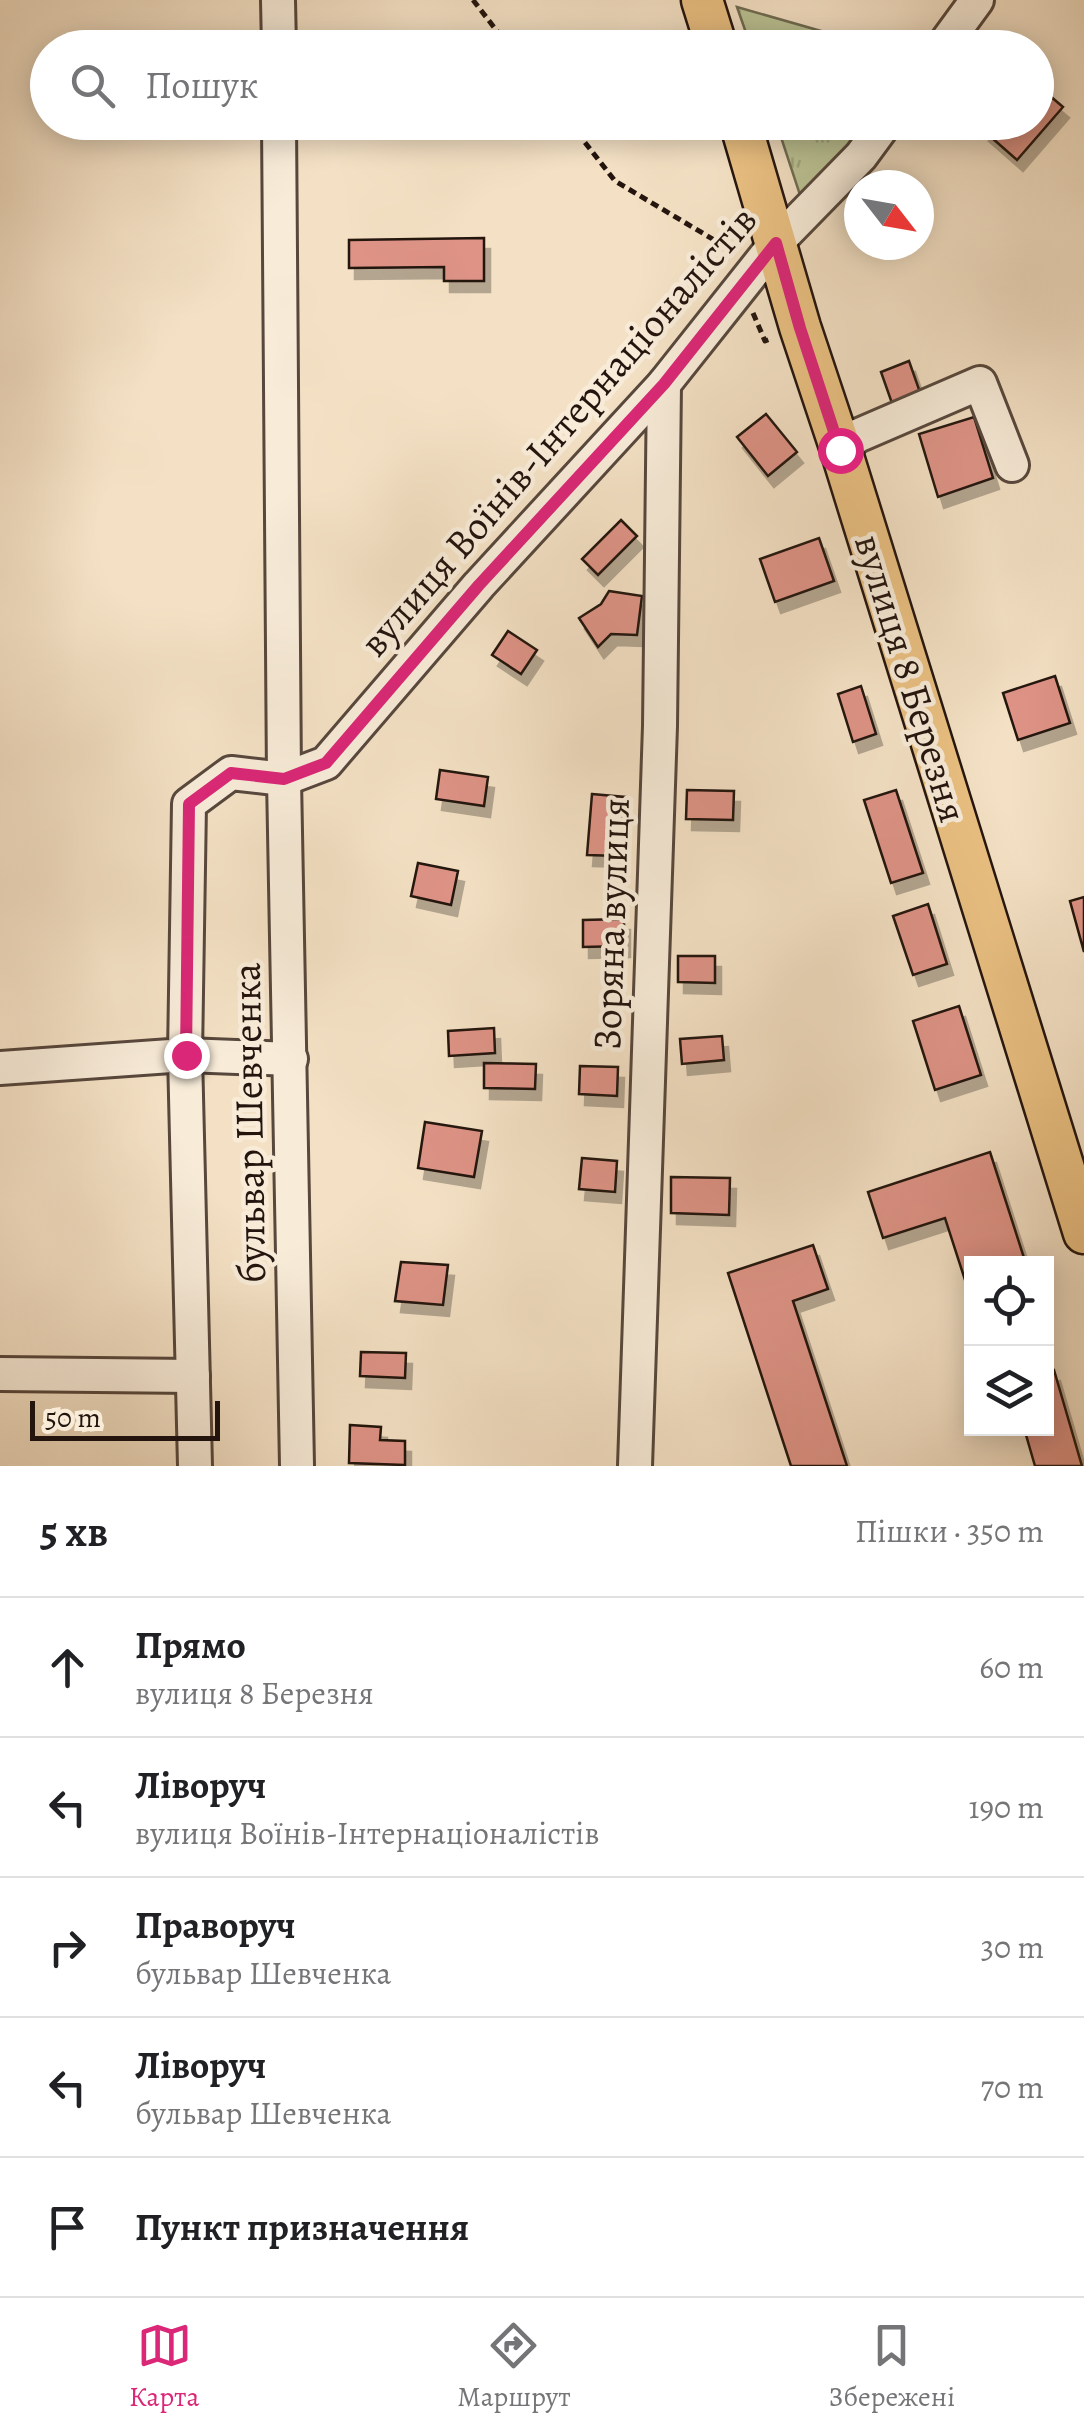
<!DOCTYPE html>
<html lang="uk">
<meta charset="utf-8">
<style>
:root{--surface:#fff;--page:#f2f2f2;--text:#202124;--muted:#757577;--line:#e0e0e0;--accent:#db2777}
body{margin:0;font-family:Alegreya,serif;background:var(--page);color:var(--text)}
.controls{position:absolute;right:30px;bottom:30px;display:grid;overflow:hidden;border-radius:0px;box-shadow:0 5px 25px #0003}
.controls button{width:90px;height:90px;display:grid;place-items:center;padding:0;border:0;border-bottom:2px solid var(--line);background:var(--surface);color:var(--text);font:50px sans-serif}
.compass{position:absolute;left:844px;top:170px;width:90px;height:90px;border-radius:50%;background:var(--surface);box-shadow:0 5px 25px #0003;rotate:121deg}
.scale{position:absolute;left:30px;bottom:25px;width:190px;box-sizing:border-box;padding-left:10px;border:5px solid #23140e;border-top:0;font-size:28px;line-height:35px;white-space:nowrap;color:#23140e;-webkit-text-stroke:8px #f8ecd9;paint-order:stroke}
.stop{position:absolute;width:30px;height:30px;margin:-22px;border:8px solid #db2777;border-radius:50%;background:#fff}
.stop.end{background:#db2777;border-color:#fff;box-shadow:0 2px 10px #0008}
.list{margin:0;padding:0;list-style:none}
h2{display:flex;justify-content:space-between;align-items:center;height:130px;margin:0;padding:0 40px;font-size:42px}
h2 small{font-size:32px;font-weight:400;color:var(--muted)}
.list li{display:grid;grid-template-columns:65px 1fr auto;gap:30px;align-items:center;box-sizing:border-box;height:140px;padding:0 40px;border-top:2px solid var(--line)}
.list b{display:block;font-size:38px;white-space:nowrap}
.list p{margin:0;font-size:32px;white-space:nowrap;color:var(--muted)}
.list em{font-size:32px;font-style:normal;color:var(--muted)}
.icon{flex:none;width:55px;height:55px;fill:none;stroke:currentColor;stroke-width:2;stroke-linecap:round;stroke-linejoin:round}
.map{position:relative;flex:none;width:1084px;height:1466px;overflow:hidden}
.search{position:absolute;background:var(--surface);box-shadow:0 5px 25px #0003;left:30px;right:30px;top:30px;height:110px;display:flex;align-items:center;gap:25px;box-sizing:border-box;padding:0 35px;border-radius:55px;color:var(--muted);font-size:38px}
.sheet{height:830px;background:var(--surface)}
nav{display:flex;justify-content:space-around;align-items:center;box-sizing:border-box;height:140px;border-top:2px solid var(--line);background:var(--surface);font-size:28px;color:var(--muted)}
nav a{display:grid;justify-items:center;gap:5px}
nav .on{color:var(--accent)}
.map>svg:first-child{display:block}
.park{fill:url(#park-tufts);stroke:#6f6c52;stroke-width:2.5}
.building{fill:#de9386;stroke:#23140e;stroke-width:2.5;filter:url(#shadow)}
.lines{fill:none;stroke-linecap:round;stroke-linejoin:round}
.minor-casing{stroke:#57473c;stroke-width:38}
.major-casing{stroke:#23140e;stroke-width:45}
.path{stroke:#23140e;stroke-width:5;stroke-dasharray:8 5;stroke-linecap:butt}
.minor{stroke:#f8ecd9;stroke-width:32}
.major{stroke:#eac082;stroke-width:40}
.route{stroke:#db2777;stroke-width:12}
.labels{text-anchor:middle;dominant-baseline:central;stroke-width:9;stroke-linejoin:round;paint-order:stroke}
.street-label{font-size:40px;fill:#23140e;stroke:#f8ecd9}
</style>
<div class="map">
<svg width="1084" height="1466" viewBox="0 0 1084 1466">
<defs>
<pattern id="park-tufts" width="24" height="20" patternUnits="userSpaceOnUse" patternTransform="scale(2.5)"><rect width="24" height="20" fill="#bbc395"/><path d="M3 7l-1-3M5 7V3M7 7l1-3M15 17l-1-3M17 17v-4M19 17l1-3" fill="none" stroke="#a0a77f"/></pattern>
<filter id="shadow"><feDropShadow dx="6" dy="11" stdDeviation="0" flood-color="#0004"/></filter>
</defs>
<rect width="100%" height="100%" fill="#f4e1c5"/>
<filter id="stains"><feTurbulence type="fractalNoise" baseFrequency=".002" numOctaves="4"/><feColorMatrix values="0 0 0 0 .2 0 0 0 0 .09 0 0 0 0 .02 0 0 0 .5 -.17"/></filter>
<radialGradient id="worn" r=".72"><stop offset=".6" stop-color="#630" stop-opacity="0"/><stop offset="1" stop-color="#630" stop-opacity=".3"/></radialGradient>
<g class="park">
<polygon points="737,7 877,47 751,47"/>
<polygon points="776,122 869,123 803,204"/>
</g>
<g class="building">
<polygon points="1036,84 1063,107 1017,160 983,130 989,122 1036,122"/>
<polygon points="484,238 484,281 444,281 444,267 349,268 349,240"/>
<polygon points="909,361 921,395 893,406 881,372"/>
<polygon points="766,414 797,452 768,476 737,437"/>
<polygon points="974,417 993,478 938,497 919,434"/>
<polygon points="621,520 637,536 598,575 582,559"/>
<polygon points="819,538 834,581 775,602 760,559"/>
<polygon points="609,591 642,596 637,635 611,634 598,647 579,618 601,604"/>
<polygon points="508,631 537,650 521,674 492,655"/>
<polygon points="1055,676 1070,723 1018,740 1003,693"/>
<polygon points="861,686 876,734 853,742 838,694"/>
<polygon points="440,770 488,777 484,806 436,799"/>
<polygon points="687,790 734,791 733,820 686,819"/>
<polygon points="896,790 923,873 891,883 864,800"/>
<polygon points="592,794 625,797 619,856 587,855"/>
<polygon points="418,863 458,871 451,905 411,896"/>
<polygon points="1084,897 1084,952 1070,901"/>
<polygon points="928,904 947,964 913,975 893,916"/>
<polygon points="624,919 624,946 583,947 583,920"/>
<polygon points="678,956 715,956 715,983 678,982"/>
<polygon points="959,1006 981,1075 935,1090 913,1021"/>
<polygon points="494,1028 495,1053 449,1056 448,1031"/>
<polygon points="722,1036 724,1060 682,1064 680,1039"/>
<polygon points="484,1063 536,1064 535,1089 484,1088"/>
<polygon points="580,1066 618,1067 617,1096 579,1094"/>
<polygon points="425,1122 482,1131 474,1177 418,1168"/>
<polygon points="990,1152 1026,1264 972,1264 972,1278 965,1280 945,1218 883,1238 868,1192"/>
<polygon points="582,1158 617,1161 615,1192 579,1189"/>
<polygon points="671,1177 730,1178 729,1215 671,1213"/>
<polygon points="813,1245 828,1289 793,1301 847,1466 791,1466 728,1273"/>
<polygon points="401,1262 448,1265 443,1305 395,1301"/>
<polygon points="361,1352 406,1353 405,1378 360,1376"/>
<polygon points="1054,1370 1082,1466 1035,1466 1024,1428 1046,1428 1046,1372"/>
<polygon points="350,1425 381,1427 380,1440 405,1441 405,1465 349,1463"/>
</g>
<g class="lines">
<defs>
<g id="minor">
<polyline points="278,0 279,48"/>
<polyline points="942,48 977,0"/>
<polyline points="279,122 284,779 297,1466"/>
<polyline points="841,450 857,436 980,383 1012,465"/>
<polyline points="0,1068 185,1055 291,1059"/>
<polyline points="0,1374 193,1376"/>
<polyline points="195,1466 185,1055 189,804 231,773 284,779 326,763 479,585 664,384 776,243 861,156 886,122"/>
<polyline points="635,1466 660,726 664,384"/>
</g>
<g id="major">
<polyline points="702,0 717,48"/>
<polyline points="740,122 800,327 841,450 1084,1233"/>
</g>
</defs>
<use href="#minor" class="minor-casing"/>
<use href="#major" class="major-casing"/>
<g class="path">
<polyline points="473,0 510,48"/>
<polyline points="569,122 615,181 726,247 730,257"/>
<polyline points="753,313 765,341 773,338"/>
</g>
<use href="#minor" class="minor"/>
<use href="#major" class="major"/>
</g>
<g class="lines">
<polyline class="route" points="186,1055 189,804 231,773 284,779 326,763 479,585 664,384 776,243 800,328 840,450"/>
</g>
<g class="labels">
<g class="street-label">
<text transform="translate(558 431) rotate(-49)">вулиця Воїнів-Інтернаціоналістів</text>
<text transform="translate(911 678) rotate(73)">вулиця 8 Березня</text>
<text transform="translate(611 924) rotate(-88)">Зоряна вулиця</text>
<text transform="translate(249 1123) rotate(-91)">бульвар Шевченка</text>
</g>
</g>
<rect width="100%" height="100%" filter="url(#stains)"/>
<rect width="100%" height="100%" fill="url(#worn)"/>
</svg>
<div class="controls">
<button><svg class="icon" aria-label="locate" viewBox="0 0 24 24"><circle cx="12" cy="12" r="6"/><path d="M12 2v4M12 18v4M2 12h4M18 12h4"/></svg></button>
<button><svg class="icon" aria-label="layers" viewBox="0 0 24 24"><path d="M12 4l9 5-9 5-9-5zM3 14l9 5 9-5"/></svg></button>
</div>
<svg class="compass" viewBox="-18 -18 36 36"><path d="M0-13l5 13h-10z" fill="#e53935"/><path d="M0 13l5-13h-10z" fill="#757577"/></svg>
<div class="scale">50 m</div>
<div class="stop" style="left:840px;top:450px"></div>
<div class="stop end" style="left:186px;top:1055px"></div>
<div class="search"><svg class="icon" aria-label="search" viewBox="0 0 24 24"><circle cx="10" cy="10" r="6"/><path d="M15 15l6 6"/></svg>Пошук</div>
</div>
<section class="sheet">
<h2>5 хв<small>Пішки · 350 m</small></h2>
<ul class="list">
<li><svg class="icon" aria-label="ahead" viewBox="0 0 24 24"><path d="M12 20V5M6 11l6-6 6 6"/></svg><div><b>Прямо</b><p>вулиця 8 Березня</p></div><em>60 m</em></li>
<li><svg class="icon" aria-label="left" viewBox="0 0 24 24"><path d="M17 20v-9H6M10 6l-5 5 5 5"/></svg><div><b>Ліворуч</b><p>вулиця Воїнів-Інтернаціоналістів</p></div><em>190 m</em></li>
<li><svg class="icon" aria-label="right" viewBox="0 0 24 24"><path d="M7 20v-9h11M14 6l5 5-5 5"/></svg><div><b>Праворуч</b><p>бульвар Шевченка</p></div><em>30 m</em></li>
<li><svg class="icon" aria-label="left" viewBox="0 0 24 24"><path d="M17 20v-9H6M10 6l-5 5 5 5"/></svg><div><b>Ліворуч</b><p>бульвар Шевченка</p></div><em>70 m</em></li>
<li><svg class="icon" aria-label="arrive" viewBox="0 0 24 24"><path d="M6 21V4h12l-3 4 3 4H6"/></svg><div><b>Пункт призначення</b></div></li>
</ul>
</section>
<nav>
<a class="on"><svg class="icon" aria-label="map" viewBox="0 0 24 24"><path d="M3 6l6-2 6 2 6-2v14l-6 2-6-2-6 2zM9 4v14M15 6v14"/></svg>Карта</a>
<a><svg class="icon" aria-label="directions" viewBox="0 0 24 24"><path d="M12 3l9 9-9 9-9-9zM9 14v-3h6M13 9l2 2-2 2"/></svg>Маршрут</a>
<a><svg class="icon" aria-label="saved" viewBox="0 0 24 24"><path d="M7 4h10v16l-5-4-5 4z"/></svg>Збережені</a>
</nav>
